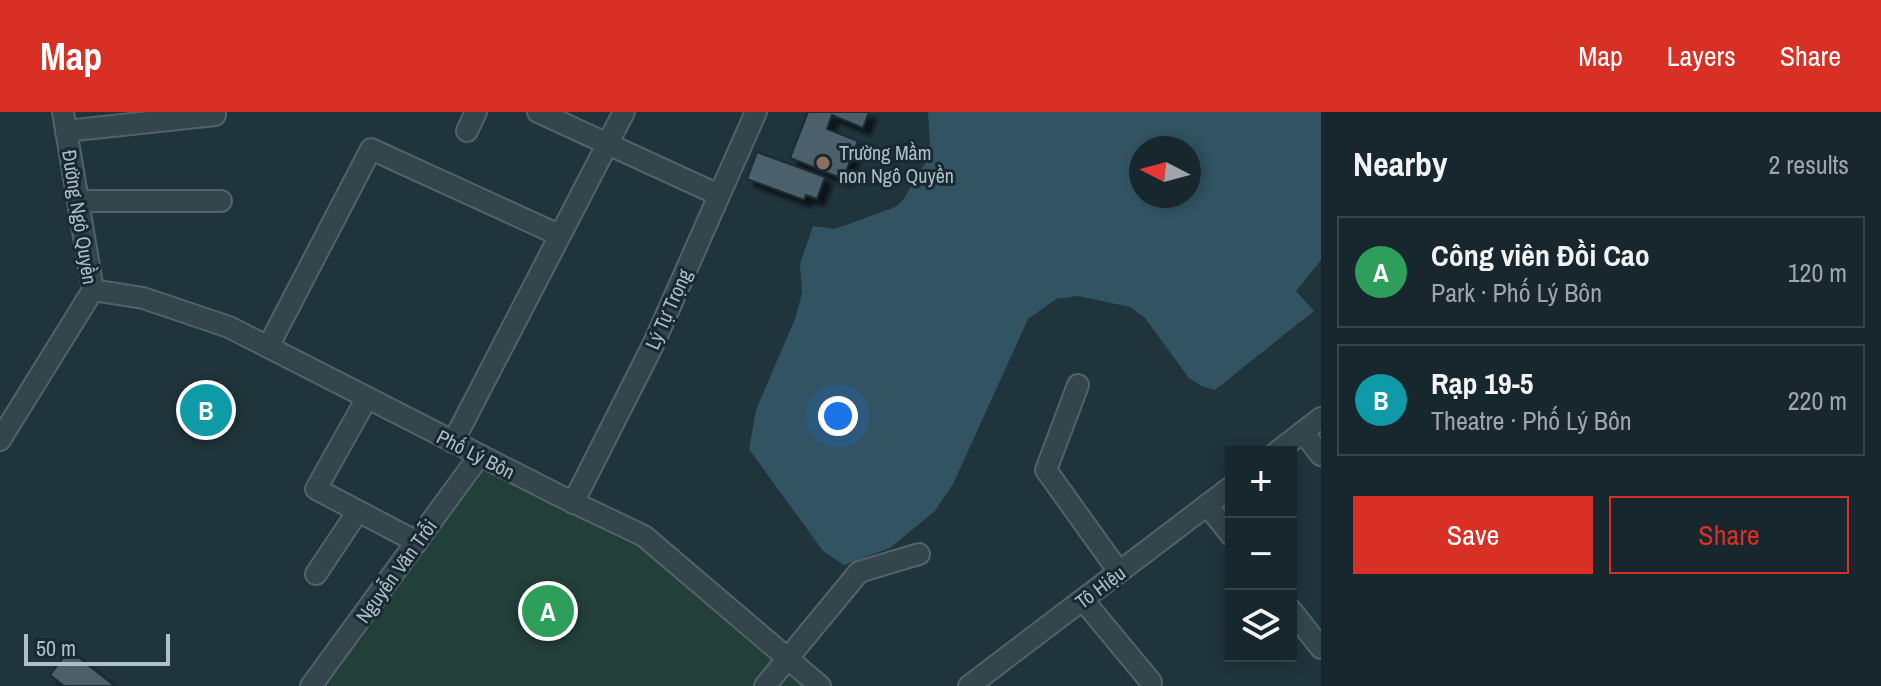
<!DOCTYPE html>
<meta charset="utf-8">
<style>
:root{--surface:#18272d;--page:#212f35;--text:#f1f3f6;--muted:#9fa5aa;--line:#364449;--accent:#d93025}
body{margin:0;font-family:"Archivo Narrow",sans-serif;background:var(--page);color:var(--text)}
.controls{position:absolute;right:24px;bottom:24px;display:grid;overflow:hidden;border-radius:0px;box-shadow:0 4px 12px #0003}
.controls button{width:72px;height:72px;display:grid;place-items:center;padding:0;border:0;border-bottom:2px solid var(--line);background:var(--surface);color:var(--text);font:40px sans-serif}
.compass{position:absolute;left:1129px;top:24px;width:72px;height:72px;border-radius:50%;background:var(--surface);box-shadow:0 4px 12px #0003;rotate:276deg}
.scale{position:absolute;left:24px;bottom:20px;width:146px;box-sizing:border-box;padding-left:8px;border:4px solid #afbfc8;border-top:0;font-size:22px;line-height:28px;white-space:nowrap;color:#afbfc8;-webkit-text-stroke:6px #192931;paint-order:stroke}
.you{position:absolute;left:838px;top:304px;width:28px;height:28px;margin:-20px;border:6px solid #fff;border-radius:50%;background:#1a73e8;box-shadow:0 0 0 12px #1a73e833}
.badge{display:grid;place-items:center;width:52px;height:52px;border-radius:50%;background:var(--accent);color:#fff;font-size:26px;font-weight:700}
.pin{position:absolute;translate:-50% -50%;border:4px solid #fff;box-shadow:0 2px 8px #0006}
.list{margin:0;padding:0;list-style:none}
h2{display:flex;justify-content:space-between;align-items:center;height:104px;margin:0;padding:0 32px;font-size:34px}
h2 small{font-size:26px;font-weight:400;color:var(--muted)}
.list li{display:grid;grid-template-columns:52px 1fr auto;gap:24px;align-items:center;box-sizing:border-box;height:112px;margin:0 16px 16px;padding:0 16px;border:2px solid var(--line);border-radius:0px}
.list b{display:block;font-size:30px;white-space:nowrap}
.list p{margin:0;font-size:26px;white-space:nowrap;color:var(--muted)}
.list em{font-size:26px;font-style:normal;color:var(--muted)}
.actions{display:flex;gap:16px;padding:24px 32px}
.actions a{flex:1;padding:18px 0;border:2px solid var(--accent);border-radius:0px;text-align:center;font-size:28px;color:var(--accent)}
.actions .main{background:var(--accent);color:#fff}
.icon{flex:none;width:44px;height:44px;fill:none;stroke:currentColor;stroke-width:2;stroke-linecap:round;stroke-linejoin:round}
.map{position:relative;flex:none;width:1321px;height:574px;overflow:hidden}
header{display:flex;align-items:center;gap:48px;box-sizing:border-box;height:112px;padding:0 40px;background:var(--accent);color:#fff}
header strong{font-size:38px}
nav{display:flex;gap:44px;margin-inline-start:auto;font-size:28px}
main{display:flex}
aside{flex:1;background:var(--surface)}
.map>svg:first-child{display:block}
.green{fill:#233f3a}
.water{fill:#315362;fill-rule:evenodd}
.building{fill:#4b616a;stroke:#1b2b33;stroke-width:2;filter:url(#shadow)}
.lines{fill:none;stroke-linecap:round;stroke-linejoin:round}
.minor-casing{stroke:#52626a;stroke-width:24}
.minor{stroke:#34454c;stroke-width:20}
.education-dot{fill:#8d6e63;stroke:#192931;stroke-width:3}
.labels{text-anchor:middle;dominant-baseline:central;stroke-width:6;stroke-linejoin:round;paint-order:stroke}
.poi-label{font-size:20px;fill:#afbfc8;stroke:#192931;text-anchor:start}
.street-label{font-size:20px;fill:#afbfc8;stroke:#192931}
</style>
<header>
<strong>Map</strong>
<nav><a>Map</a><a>Layers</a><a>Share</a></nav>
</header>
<main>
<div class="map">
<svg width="1321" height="574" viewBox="0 0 1321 574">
<defs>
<filter id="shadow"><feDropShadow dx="7" dy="7" stdDeviation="2" flood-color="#0009"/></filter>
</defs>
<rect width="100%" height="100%" fill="#20343c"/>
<polygon class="green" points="480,343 644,424 815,574 312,574"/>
<path class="water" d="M928 0H1321V148L1296 179 1314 199 1215 278 1201 274 1189 266 1145 206 1130 195 1078 184 1056 187 1028 207 953 372 935 399 890 436 844 453 823 439 749 337 756 298 795 207 802 181 800 152 813 114 835 117 895 95 903 88 926 50 930 31ZM1141 36H1189V84H1141Z"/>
<g class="building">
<polygon points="808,0 869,0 863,16 832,3 827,17 858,29 843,67 790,46"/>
<polygon points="757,40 825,65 817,87 806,83 804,88 747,67"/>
<polygon points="69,538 115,574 64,574 50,563"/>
</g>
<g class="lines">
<defs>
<g id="minor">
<polyline points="538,0 719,83"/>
<polyline points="66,19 215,3"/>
<polyline points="467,19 476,0"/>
<polyline points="78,89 221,89"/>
<polyline points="93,178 143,186 229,215 558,383 644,424 820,574"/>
<polyline points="268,235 371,37 559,123"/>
<polyline points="1078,273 1046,358 1119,460"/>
<polyline points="367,286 316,377 417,430"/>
<polyline points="1303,320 1321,343"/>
<polyline points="0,328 93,178 63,0"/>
<polyline points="453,330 624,0"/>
<polyline points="1277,340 1321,306"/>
<polyline points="573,391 653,233 756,0"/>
<polyline points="1207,393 1231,423"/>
<polyline points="316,462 358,399"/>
<polyline points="1083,488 1151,570"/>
<polyline points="1291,498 1321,536"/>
<polyline points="311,574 480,343"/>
<polyline points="765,574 859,460 919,442"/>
<polyline points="969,574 1231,375"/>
</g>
</defs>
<use href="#minor" class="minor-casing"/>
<use href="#minor" class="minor"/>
</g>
<circle class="education-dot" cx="823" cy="51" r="8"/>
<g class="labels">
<g class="poi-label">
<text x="839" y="40">Trường Mầm<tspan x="839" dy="23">non Ngô Quyền</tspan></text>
</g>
<g class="street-label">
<text transform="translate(80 105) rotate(81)">Đường Ngô Quyền</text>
<text transform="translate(668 197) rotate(-66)">Lý Tự Trọng</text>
<text transform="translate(476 342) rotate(27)">Phố Lý Bôn</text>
<text transform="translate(396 459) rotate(-54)">Nguyễn Văn Trỗi</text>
<text transform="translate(1100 475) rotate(-37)">Tô Hiệu</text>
</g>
</g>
</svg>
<div class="controls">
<button>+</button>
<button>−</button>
<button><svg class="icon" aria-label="layers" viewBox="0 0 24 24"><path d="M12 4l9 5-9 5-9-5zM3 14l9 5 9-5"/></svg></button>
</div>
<svg class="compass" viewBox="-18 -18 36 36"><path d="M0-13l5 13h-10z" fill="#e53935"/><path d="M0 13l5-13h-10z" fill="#9fa5aa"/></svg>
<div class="scale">50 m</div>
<div class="you"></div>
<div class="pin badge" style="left:548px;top:499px;background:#2e9e5b">A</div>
<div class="pin badge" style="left:206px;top:298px;background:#0f9aa8">B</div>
</div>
<aside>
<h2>Nearby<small>2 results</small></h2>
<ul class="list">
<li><span class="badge" style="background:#2e9e5b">A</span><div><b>Công viên Đồi Cao</b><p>Park · Phố Lý Bôn</p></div><em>120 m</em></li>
<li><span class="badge" style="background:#0f9aa8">B</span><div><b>Rạp 19-5</b><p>Theatre · Phố Lý Bôn</p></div><em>220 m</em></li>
</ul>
<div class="actions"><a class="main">Save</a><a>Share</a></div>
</aside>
</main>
